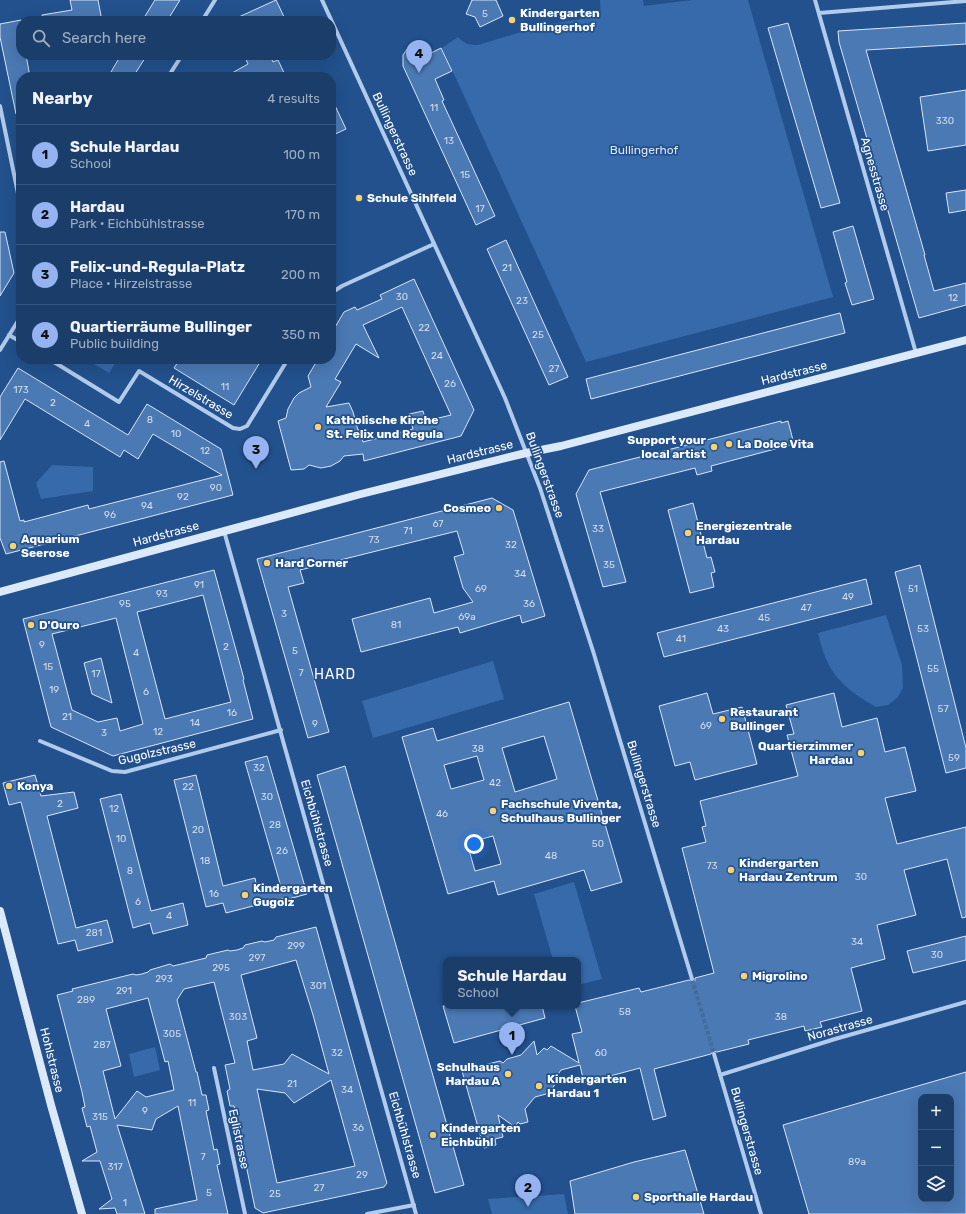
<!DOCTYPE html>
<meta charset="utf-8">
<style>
:root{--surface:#1a3d6a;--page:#274872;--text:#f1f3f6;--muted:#9faec1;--line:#38567e;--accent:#95b2f1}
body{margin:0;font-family:Rubik,sans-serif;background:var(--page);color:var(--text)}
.controls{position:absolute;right:12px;bottom:12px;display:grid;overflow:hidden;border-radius:8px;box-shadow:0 4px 16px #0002}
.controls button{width:36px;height:36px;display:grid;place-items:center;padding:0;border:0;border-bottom:1px solid var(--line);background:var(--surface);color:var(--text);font:20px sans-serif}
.you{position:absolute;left:474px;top:844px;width:14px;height:14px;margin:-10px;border:3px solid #fff;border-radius:50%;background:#1a73e8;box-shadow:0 0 0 6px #1a73e833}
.badge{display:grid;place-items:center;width:26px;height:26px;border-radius:50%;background:var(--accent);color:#111;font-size:13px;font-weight:700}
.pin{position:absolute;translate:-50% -33px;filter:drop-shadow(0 1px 2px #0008)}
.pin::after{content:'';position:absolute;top:21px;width:14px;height:12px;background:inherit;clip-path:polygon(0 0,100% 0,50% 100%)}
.popup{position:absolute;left:443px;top:957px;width:138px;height:52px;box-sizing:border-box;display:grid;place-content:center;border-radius:8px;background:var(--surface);filter:drop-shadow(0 1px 3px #0005);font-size:13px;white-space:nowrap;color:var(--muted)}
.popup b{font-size:15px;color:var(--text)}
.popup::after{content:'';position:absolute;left:50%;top:100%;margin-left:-8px;border:8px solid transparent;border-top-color:var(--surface)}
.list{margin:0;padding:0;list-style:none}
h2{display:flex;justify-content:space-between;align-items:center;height:52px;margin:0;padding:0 16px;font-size:17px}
h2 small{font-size:13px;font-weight:400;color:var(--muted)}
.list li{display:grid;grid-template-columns:26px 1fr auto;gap:12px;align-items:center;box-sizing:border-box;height:60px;padding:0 16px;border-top:1px solid var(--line)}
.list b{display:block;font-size:15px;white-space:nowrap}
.list p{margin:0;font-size:13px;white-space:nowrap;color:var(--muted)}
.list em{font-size:13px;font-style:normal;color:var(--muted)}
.icon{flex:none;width:22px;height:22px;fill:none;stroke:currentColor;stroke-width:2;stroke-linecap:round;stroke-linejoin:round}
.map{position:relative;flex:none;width:966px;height:1214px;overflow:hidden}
.search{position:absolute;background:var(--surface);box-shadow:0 4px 16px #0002;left:16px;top:16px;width:320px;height:44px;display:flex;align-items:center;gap:10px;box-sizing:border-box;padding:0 14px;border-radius:16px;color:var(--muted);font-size:15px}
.panel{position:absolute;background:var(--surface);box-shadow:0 4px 16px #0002;left:16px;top:72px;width:320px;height:292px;border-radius:16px}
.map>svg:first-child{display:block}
.green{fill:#366aab}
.building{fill:#4b79b4;stroke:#d6e6f9;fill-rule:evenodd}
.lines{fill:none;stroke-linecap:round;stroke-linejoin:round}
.street-tunnel{stroke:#436b9e;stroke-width:4;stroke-dasharray:4 2;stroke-linecap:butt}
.street{stroke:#b1cbec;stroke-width:4}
.secondary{stroke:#dce9f9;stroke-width:8}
.poi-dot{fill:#f7d273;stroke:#22518d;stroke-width:1.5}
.labels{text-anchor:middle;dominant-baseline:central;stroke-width:3.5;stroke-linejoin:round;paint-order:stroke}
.number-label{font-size:10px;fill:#d2deec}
.poi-label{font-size:12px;font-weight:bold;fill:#fff;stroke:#22518d;text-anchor:start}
.street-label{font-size:12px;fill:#fff;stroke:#22518d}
.park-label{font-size:12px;fill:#d6e6f9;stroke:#22518d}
.quarter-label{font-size:14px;letter-spacing:1px;fill:#fff;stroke:#22518d}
</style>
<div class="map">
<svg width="966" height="1214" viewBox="0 0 966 1214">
<rect width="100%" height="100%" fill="#22518d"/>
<g class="green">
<path d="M600 0H643L644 6 692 0H748L833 297 586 362 442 48 458 37C464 44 469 45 478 45L544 25 601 16Z"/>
<polygon points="86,359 118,359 109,373"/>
<polygon points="52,465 93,467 93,491 41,499 36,483"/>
<path d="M886 615 902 665 903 688 897 698 888 705 876 707C841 687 827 673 818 633Z"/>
<polygon points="493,661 504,699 373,738 362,701"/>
<polygon points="574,882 602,979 578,985 578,960 553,960 534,894"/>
<polygon points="155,1047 160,1070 134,1077 129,1054"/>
<polygon points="564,1194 568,1214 492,1214 488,1199"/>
</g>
<g class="building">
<polygon points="70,0 98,0 102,21 43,21 42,15 72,10"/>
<polygon points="155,0 180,0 167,21 142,21"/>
<polygon points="276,0 286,21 230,21"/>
<polygon points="472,0 496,0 503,16 480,27 475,17 466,14"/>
<polygon points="21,20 21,55 26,55 30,77 21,77 21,113 16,114 0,37 0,24"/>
<polygon points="788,23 840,203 821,208 768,28"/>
<polygon points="966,23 966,44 866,50 925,255 924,255 934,291 966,283 966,305 919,318 839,42 838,31"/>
<polygon points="413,46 421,47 429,54 441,48 452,71 435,79 444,100 442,101 495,216 476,225 403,66 403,55 407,49"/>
<polygon points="121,55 147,55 133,77 108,77"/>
<polygon points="244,55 270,55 273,62 278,60 286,77 225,77 248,64"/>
<polygon points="966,90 966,145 928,151 920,97"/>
<polygon points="331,97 346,129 331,136"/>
<polygon points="966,190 966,210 949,213 946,193"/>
<polygon points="853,226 874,299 852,305 845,283 847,282 833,232"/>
<polygon points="0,232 5,232 14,273 0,296"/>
<polygon points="506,240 568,377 549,385 487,249"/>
<path d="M414 279 474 410 461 436 364 461 363 454 344 456 340 461 331 466 321 468 309 465 304 469 291 470 278 421 286 418 288 409 294 398 299 393 311 387 308 376 318 359H331V334L344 312 355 307 357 310 382 299 380 295ZM402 307 451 415 426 421 423 411 409 414 413 429 363 442 360 430H358L353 412 349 403 326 407 341 382 335 379 356 344 379 358 363 325Z"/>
<polygon points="840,313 845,333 591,399 586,379"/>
<polygon points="180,359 262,359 234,405 174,368"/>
<polygon points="18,368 128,435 147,404 221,449 233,495 6,554 0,538 0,462 4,461 20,521 24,520 24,522 88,505 89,509 222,475 153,434 138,459 124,450 120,457 25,399 0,440 0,397"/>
<polygon points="781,421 781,423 788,421 794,444 711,466 712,471 697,475 695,468 600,492 626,582 603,587 576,494 589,470"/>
<polygon points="492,498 513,510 545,616 522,623 520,615 460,633 458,627 361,652 352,619 430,598 434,613 473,602 463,588 454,557 464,554 457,531 300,570 304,583 288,587 329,732 308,738 257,559"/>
<polygon points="693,503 707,558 711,557 715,572 711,573 714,587 690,593 668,510"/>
<polygon points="920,565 966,748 966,768 946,773 895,572"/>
<path d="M214 570 244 679 243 680 253 719 113 756 51 727 23 619ZM203 595 231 702 165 719 137 612ZM116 618 143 724 120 731 117 718 98 722 72 710 52 634Z"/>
<polygon points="866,579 872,604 664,657 657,633"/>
<polygon points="101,658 112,703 92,694 84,663"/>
<polygon points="707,693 713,714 742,707 757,764 695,780 690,762 675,766 659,706"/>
<polygon points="834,693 842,727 877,718 885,752 905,747 916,791 885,798 897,844 966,827 966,917 962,918 947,859 904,870 916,915 877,925 885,959 851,968 862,1011 820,1022 822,1027 805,1031 804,1026 748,1040 749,1044 717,1052 713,1051 711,1054 654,1069 666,1116 653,1120 640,1068 584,1083 580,1065 561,1070 554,1080 555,1084 550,1093 535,1097 525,1109 528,1122 520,1124 518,1122 515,1127 498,1115 503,1137 495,1139 496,1145 484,1148 462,1071 479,1067 482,1068 484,1065 500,1061 503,1063 507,1059 521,1055 534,1041 537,1055 544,1048 547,1050 551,1046 579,1063 572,1034 582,1032 575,1006 578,1006 578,1003 639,988 641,992 689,980 693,982 695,981 695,978 714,973 682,848 706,842 702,827 706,826 700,801 798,776 787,735 794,734 786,705"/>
<path d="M569 702 622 882 591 891 584 870 498 895 494 881 448 894 402 737 433 728 437 741ZM544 736 557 779 515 792 502 748ZM477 756 484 780 451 789 444 765ZM493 836 501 864 475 871 467 843Z"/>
<polygon points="267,756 307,894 285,900 284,898 226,913 223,903 206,907 174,780 196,775 223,886 255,878 258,893 281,887 245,762"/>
<polygon points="345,766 464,1185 435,1193 317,775"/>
<polygon points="35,775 41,796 74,792 78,808 47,816 76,928 107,920 113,942 78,951 75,940 58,944 21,802 9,805 3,783"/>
<polygon points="121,794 151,911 183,903 188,925 153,934 150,923 133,928 100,799"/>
<path d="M316 927 386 1180 387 1183 384 1187 263 1213 255 1208 245 1160H241L239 1145 241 1144 234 1106H230L227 1091 230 1089 225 1065 235 1063 214 982 184 989 177 1000 196 1072H197L202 1095H206L209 1110 206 1111 214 1150 217 1149 220 1164 217 1165 228 1214H155V1209L197 1200 178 1106 156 1119 152 1130 117 1125 145 1214H117L115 1208 99 1209 112 1199 100 1161H82L97 1152 90 1126 87 1127 82 1108 85 1107 82 1092 57 995 73 991 72 989 133 974 136 975 142 974 148 972 150 970 170 964 173 966 206 958 207 955 228 950 230 951 237 950 243 948 245 945 262 941 265 942 274 940 276 937ZM296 960 313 1015 329 1074 292 1054 284 1064 253 1070 247 1041 257 1038 241 975ZM148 998 165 1062 168 1061 174 1090 146 1097 137 1091 115 1119 103 1071 121 1066 106 1009ZM331 1080 355 1166 277 1183 257 1089 285 1093 294 1103Z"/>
<polygon points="966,936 966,960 913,973 907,951"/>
<polygon points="443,1006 542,1006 545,1018 454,1043"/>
<path d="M966 1072V1214H809L783 1125ZM921 1097H951V1199H921Z"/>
<polygon points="685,1150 704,1214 575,1214 570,1181 634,1162"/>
</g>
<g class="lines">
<polyline class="street-tunnel" points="692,979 714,1054"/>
<g class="street">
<polyline points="322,0 505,398 540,488 593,651 692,979"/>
<polyline points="815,0 916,353"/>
<polyline points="819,13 966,1"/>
<polyline points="202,21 215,0"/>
<polyline points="168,77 182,55"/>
<polyline points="0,106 21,208"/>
<polyline points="331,293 342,286 434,244"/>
<polyline points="9,335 21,342"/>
<polyline points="0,350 21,316"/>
<polyline points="49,359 119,402 139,371 233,428 240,429 247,426 288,359"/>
<polyline points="224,531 416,1214"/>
<polyline points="40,741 112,771 125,772 281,730"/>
<polyline points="714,1054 761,1214"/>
<polyline points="214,1068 245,1214"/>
<polyline points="720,1075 835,1039 966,1002"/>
<polyline points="367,1214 414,1205"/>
</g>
<g class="secondary">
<polyline points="0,592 361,494 526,453 561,446 966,340"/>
<polyline points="0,911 51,1105 82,1214"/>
</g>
</g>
<g class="poi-dot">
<circle cx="512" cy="20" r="4"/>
<circle cx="359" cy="198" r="4"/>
<circle cx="318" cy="427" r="4"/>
<circle cx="729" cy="444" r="4"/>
<circle cx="714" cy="447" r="4"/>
<circle cx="499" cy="508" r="4"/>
<circle cx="688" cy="533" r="4"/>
<circle cx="13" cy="546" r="4"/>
<circle cx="267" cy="563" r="4"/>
<circle cx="31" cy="625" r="4"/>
<circle cx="722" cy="719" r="4"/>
<circle cx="861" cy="753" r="4"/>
<circle cx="9" cy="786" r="4"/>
<circle cx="493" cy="811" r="4"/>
<circle cx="731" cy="870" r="4"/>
<circle cx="245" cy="895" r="4"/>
<circle cx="744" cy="976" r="4"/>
<circle cx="508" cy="1074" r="4"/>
<circle cx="539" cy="1086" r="4"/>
<circle cx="433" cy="1135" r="4"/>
<circle cx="636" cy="1197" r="4"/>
</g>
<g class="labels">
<g class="number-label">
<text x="485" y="14">5</text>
<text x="434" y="108">11</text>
<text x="945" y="121">330</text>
<text x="449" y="141">13</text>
<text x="465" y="175">15</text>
<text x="480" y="209">17</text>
<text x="507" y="268">21</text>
<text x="402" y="297">30</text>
<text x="953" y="298">12</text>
<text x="522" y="301">23</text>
<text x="424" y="328">22</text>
<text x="538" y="335">25</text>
<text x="437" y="356">24</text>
<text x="554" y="369">27</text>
<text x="450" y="384">26</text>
<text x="225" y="387">11</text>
<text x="21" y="390">173</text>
<text x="53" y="403">2</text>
<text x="150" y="420">8</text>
<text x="87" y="424">4</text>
<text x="176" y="434">10</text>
<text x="205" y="451">12</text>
<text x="216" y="488">90</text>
<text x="183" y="497">92</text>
<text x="147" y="506">94</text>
<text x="110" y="515">96</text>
<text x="438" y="524">67</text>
<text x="598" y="529">33</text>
<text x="408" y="531">71</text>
<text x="374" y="540">73</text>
<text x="511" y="545">32</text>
<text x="609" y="565">35</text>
<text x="520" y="574">34</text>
<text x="199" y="585">91</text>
<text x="481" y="589">69</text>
<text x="913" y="589">51</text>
<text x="162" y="594">93</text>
<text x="848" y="597">49</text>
<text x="125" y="604">95</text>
<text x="529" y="604">36</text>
<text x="806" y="608">47</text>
<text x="284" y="614">3</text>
<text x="467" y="617">69a</text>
<text x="764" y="618">45</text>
<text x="396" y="625">81</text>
<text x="723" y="629">43</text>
<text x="923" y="629">53</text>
<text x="681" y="639">41</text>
<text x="42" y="645">9</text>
<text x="226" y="647">2</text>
<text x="295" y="651">5</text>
<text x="136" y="653">4</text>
<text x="48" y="667">15</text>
<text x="933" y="669">55</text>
<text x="301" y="673">7</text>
<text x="96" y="674">17</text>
<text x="54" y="690">19</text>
<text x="146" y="692">6</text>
<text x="943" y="709">57</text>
<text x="232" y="713">16</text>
<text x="67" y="717">21</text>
<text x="195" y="723">14</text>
<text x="315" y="724">9</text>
<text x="706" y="726">69</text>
<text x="158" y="732">12</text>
<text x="104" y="733">3</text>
<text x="478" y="749">38</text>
<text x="954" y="758">59</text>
<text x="259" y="768">32</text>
<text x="495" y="783">42</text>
<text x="188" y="787">22</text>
<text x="267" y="797">30</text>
<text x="60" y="804">2</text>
<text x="114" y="809">12</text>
<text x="442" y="814">46</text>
<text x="275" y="825">28</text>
<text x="198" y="830">20</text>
<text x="121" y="839">10</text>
<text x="598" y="844">50</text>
<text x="282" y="851">26</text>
<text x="551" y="856">48</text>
<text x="205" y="861">18</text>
<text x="712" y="866">73</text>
<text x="130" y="871">8</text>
<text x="861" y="877">30</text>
<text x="214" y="894">16</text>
<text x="138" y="902">6</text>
<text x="169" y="916">4</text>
<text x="94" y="933">281</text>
<text x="857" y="942">34</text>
<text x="296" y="946">299</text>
<text x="937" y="955">30</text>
<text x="257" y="958">297</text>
<text x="221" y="968">295</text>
<text x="164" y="979">293</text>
<text x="318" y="986">301</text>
<text x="124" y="991">291</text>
<text x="86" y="1000">289</text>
<text x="625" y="1012">58</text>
<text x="238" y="1017">303</text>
<text x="781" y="1017">38</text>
<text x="172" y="1034">305</text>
<text x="102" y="1045">287</text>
<text x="337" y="1053">32</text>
<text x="601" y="1053">60</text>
<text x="292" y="1084">21</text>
<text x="347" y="1090">34</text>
<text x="192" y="1103">11</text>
<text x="145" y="1111">9</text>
<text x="100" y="1117">315</text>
<text x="358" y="1128">36</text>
<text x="203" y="1157">7</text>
<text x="857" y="1162">89a</text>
<text x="115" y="1167">317</text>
<text x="362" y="1175">29</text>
<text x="319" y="1188">27</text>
<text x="209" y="1193">5</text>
<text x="275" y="1194">25</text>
<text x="125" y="1203">1</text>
</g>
<g class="poi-label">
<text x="520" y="13">Kindergarten<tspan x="520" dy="14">Bullingerhof</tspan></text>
<text x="367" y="198">Schule Sihlfeld</text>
<text x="326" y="420">Katholische Kirche<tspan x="326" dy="14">St. Felix und Regula</tspan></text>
<text x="706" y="440" text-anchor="end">Support your<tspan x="706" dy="14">local artist</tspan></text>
<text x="737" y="444">La Dolce Vita</text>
<text x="491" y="508" text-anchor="end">Cosmeo</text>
<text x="696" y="526">Energiezentrale<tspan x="696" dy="14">Hardau</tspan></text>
<text x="21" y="539">Aquarium<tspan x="21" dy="14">Seerose</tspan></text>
<text x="275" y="563">Hard Corner</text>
<text x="39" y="625">D'Ouro</text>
<text x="730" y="712">Restaurant<tspan x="730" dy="14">Bullinger</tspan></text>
<text x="853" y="746" text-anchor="end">Quartierzimmer<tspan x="853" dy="14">Hardau</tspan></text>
<text x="17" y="786">Konya</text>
<text x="501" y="804">Fachschule Viventa,<tspan x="501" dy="14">Schulhaus Bullinger</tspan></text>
<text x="739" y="863">Kindergarten<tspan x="739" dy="14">Hardau Zentrum</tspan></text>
<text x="253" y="888">Kindergarten<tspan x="253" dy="14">Gugolz</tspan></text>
<text x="752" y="976">Migrolino</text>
<text x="500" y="1067" text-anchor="end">Schulhaus<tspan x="500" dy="14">Hardau A</tspan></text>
<text x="547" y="1079">Kindergarten<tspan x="547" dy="14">Hardau 1</tspan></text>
<text x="441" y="1128">Kindergarten<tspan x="441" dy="14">Eichbühl</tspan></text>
<text x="644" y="1197">Sporthalle Hardau</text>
</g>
<g class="street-label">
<text transform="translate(395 134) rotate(65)">Bullingerstrasse</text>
<text transform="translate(875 174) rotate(74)">Agnesstrasse</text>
<text transform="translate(794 373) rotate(-14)">Hardstrasse</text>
<text transform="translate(201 397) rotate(31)">Hirzelstrasse</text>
<text transform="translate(480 452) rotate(-14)">Hardstrasse</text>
<text transform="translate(545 475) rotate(70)">Bullingerstrasse</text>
<text transform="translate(166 534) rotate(-15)">Hardstrasse</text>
<text transform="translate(157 752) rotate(-13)">Gugolzstrasse</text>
<text transform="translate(644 784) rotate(73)">Bullingerstrasse</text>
<text transform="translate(317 823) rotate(74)">Eichbühlstrasse</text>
<text transform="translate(840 1028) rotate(-16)">Norastrasse</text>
<text transform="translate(52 1060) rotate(76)">Hohlstrasse</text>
<text transform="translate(747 1131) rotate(74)">Bullingerstrasse</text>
<text transform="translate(405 1135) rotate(74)">Eichbühlstrasse</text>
<text transform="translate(239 1139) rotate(78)">Eglistrasse</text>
</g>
<g class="park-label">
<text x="644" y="150">Bullingerhof</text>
</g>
<g class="quarter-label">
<text x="335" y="674">HARD</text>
</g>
</g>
</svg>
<div class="controls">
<button>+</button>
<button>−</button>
<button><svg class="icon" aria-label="layers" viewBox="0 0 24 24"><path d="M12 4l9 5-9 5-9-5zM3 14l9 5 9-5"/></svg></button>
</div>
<div class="you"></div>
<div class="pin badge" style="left:512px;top:1055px">1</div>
<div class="popup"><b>Schule Hardau</b>School</div>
<div class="pin badge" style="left:528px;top:1207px">2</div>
<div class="pin badge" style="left:256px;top:469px">3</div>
<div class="pin badge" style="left:419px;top:73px">4</div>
<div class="search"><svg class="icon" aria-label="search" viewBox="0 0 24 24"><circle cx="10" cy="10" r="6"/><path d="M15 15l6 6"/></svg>Search here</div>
<section class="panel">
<h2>Nearby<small>4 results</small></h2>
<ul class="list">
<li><span class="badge">1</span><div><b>Schule Hardau</b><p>School</p></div><em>100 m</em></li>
<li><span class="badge">2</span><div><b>Hardau</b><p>Park · Eichbühlstrasse</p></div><em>170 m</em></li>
<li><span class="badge">3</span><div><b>Felix-und-Regula-Platz</b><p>Place · Hirzelstrasse</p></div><em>200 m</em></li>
<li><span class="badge">4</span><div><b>Quartierräume Bullinger</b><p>Public building</p></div><em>350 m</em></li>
</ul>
</section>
</div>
